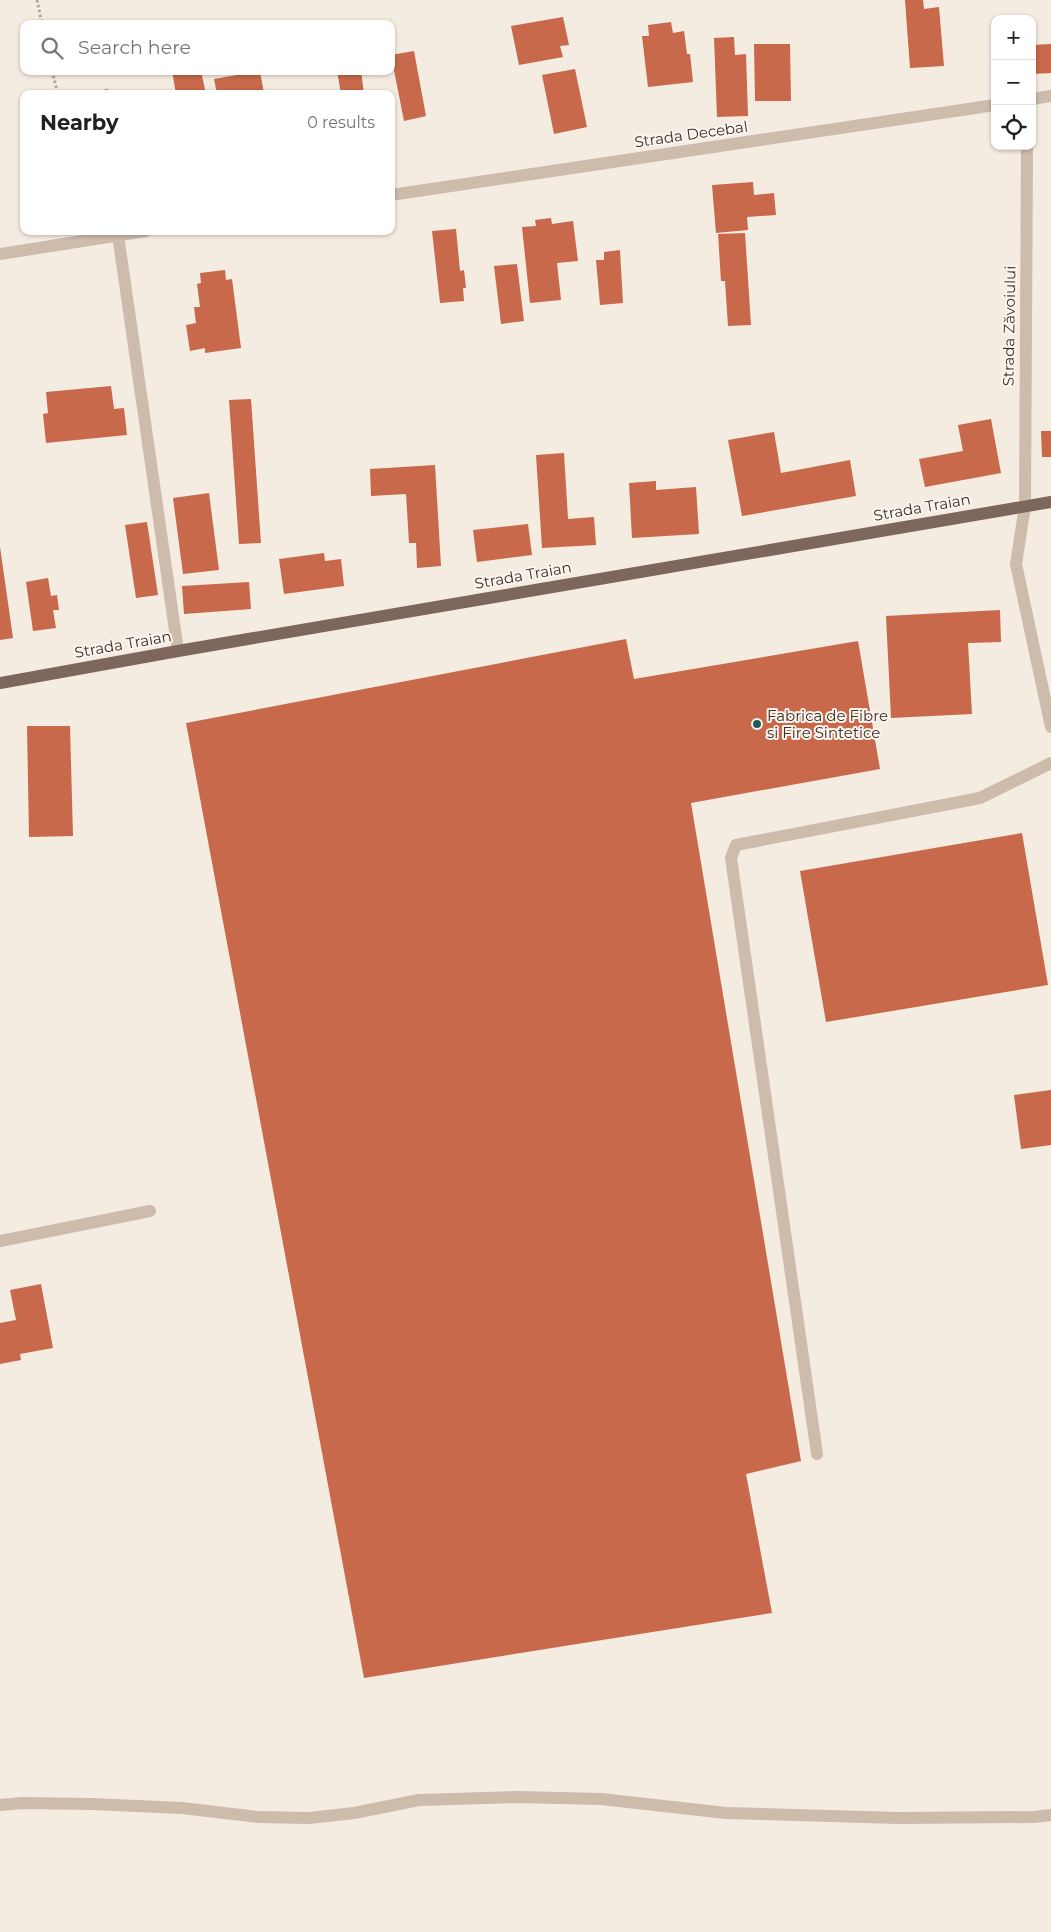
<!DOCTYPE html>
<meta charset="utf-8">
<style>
:root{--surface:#fff;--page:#f2f2f2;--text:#202124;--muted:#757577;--line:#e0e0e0}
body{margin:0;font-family:Montserrat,sans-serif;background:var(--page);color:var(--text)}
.controls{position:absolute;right:15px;top:15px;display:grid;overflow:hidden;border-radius:10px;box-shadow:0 1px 4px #0004}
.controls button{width:45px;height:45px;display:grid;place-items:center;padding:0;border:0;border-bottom:1px solid var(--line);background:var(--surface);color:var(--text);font:25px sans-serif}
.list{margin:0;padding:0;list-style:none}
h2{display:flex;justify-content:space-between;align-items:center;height:65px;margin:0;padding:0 20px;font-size:21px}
h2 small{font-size:16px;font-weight:400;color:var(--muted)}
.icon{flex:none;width:28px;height:28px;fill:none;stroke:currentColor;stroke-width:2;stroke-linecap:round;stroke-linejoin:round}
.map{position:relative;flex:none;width:1051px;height:1932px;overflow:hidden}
.search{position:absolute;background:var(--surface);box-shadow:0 1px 4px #0004;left:20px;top:20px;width:375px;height:55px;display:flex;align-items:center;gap:12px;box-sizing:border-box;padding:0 18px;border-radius:10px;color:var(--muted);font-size:19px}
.panel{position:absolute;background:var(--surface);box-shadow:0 1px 4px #0004;left:20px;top:90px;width:375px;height:145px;border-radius:10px}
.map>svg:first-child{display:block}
.building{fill:#c8694b}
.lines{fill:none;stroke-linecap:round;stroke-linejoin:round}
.path{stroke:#b9a596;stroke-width:3;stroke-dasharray:2.5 2.5;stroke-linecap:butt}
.lane{stroke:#cdbbac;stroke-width:12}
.street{stroke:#cdbbac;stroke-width:12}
.primary{stroke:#7d675c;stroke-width:12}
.poi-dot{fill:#1f5a5e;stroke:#fbf5ee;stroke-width:2}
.labels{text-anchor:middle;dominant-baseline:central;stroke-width:4;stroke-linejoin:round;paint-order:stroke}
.street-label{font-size:15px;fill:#3b302b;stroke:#fbf5ee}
.poi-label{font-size:15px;fill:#3b302b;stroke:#fbf5ee;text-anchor:start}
</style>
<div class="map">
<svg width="1051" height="1932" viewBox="0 0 1051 1932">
<rect width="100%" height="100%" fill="#f4ebe1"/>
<g class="building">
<polygon points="905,0 923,0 924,9 939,7 944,66 910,68"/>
<polygon points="563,17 569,45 560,46 563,57 519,65 511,26"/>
<polygon points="191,21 192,24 180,24 180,23"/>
<polygon points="671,22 673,33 684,31 687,54 690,54 693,82 648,87 642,36 649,36 648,25"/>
<polygon points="734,37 735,55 746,54 748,116 717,117 714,38"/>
<polygon points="754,44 790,44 791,101 755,101"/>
<polygon points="1051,44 1051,73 1032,74 1032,45"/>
<polygon points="414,51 426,116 404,121 391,55"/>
<polygon points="575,69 587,127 554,134 542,75"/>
<polygon points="172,71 201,71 206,94 176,94"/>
<polygon points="260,71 264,94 217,94 214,79"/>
<polygon points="337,71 361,71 364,94 341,94"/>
<polygon points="108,89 108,94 87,94 87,93"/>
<polygon points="753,182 754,195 774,193 776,215 747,217 748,230 716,233 712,185"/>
<polygon points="551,218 552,224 573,221 578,261 557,263 561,300 530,303 522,227 536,226 535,220"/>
<polygon points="456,229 460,271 464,270 466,288 463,288 464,301 440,303 432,231"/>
<polygon points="745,233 751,325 728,326 725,281 721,281 718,234"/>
<polygon points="620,250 623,303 600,305 596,260 604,260 604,252"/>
<polygon points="517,264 524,321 501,324 494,266"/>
<polygon points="225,270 226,280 232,279 241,348 205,353 205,348 190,351 186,325 196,323 194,307 200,307 197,284 201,283 200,273"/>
<polygon points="111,386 114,409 124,408 127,435 46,443 43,414 48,413 46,392"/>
<polygon points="251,399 261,543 239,544 229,400"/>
<polygon points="991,419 1001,473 925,487 919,459 963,451 958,425"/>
<polygon points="1041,431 1051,431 1051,457 1042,457"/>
<polygon points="774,432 781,473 850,460 856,496 742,516 728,440"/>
<polygon points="564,453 568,519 594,517 596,545 542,548 536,455"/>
<polygon points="435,465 441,566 417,568 416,543 409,543 406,494 371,496 370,469"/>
<polygon points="656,481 656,490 696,487 699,534 632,538 629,483"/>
<polygon points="209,493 219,570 183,574 173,498"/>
<polygon points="147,522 158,595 136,598 125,525"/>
<polygon points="528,524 532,555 477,562 473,530"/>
<polygon points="0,547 13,638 0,640"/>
<polygon points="324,553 325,561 341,559 344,586 284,594 279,559"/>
<polygon points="48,578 51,596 57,595 59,610 53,610 56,628 33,631 26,582"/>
<polygon points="249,582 251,609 184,614 182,586"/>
<polygon points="1000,610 1001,642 968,643 972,714 891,718 886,616"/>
<polygon points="626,639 634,679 858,641 880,769 691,803 801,1461 746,1474 772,1613 364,1678 186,723"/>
<polygon points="27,726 70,726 73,836 29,837"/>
<polygon points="1022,833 1048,985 826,1022 800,871"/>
<polygon points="1051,1090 1051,1145 1021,1149 1014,1095"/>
<polygon points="41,1284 53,1348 20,1354 21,1360 0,1364 0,1323 16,1320 10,1290"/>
</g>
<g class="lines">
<g class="path">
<polyline points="37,0 42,24"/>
<polyline points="52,71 58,94"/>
</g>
<g class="lane">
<polyline points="1025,506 1016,564 1051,727"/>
<polyline points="817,1454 731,858 736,845 980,798 1051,763"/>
</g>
<g class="street">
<polyline points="1032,99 1051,96"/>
<polyline points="391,195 995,105"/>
<polyline points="118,235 178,651"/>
<polyline points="0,254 146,231"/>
<polyline points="1025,506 1027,146"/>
<polyline points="0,1241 150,1211"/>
<polyline points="0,1805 22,1803 92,1804 182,1808 258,1817 309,1818 354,1813 419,1800 517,1797 601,1799 726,1813 898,1818 1034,1817 1051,1815"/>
</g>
<polyline class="primary" points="0,683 178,651 1051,502"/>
</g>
<circle class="poi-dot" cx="757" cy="724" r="5"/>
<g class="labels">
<g class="street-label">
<text transform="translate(691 134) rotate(-8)">Strada Decebal</text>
<text transform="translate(1009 326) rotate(-89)">Strada Zăvoiului</text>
<text transform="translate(922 507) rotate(-10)">Strada Traian</text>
<text transform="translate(523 575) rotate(-10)">Strada Traian</text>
<text transform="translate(123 644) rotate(-10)">Strada Traian</text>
</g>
<g class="poi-label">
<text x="767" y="715">Fabrica de Fibre<tspan x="767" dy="17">si Fire Sintetice</tspan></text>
</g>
</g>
</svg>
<div class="controls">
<button>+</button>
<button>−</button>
<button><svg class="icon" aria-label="locate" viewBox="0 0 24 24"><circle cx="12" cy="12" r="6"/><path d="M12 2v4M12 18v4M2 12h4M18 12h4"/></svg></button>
</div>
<div class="search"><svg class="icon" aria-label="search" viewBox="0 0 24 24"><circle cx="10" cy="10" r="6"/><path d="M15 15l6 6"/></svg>Search here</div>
<section class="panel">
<h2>Nearby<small>0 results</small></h2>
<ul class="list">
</ul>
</section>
</div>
